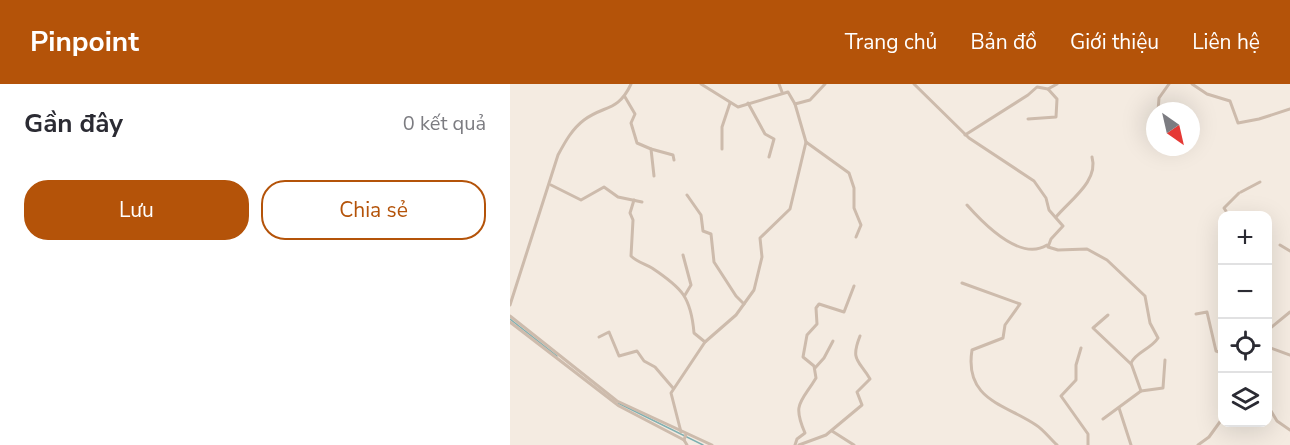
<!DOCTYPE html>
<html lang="vi">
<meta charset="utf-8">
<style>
:root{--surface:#fff;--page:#f7f7f7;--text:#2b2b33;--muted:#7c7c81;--line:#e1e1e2;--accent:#b45309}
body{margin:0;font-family:"Nunito Sans",sans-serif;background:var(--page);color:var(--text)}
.controls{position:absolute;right:18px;bottom:18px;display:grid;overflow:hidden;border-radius:12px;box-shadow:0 6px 24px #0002}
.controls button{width:54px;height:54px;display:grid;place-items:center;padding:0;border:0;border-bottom:2px solid var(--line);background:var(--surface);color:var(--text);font:30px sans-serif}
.compass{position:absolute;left:636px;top:18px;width:54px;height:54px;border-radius:50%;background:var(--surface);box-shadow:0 6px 24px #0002;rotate:146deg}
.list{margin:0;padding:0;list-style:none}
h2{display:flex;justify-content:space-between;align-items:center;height:78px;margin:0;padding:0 24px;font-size:26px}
h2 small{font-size:20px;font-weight:400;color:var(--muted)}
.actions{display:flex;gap:12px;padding:18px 24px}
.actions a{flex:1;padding:14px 0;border:2px solid var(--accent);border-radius:24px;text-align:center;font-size:21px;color:var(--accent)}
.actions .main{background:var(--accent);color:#fff}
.icon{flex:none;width:33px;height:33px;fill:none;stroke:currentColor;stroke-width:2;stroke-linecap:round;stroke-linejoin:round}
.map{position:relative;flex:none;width:780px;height:361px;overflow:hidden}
header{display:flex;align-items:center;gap:36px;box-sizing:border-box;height:84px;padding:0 30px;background:var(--accent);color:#fff}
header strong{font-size:28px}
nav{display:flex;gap:33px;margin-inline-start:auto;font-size:21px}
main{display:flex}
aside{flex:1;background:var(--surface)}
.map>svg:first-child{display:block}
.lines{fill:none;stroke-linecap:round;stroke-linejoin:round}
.stream{stroke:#7fb0b2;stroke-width:1.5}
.minor{stroke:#cdbbac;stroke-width:3}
</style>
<header>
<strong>Pinpoint</strong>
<nav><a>Trang chủ</a><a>Bản đồ</a><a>Giới thiệu</a><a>Liên hệ</a></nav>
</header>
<main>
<aside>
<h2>Gần đây<small>0 kết quả</small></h2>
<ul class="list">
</ul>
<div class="actions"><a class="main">Lưu</a><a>Chia sẻ</a></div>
</aside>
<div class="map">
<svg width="780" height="361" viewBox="0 0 780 361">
<rect width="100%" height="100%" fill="#f4ebe1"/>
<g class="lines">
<g class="stream">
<polyline points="0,235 47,272"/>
<polyline points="108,319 193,361"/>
</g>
<g class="minor">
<polyline points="269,0 272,8"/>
<path d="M404 0 459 54 524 97 536 114 539 126 553 142 541 155 538 163 548 166 577 165 597 176 635 212 640 239 648 254C641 265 626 268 621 279L631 307 593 335"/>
<polyline points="682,0 697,10 720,17 728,39 749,35 780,25"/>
<polyline points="115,13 125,30 121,39 127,59 141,65 144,92"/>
<polyline points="238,19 255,50 264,55 259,73"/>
<polyline points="285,20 300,16 315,0"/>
<polyline points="648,27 649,14 659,0"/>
<polyline points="518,35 546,33 547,15 538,5"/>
<polyline points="645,41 645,46"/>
<polyline points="455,51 518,11 527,3 538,5 547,0"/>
<polyline points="296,58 339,89 344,104 344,124 351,141 346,153"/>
<polyline points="141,65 163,71 164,76"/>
<polyline points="212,65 212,43 220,19"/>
<polyline points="41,101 71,116 94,103 108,113 132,118"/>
<polyline points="731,108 750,98"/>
<polyline points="177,111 191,131 193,147 201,150 204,178 226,212 234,220"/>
<path d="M124 116 120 129 123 136 121 172C127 178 135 180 142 184 172 204 181 213 184 249L195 258"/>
<path d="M457 121C473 139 510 178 537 161"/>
<polyline points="719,132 714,124 729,109"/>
<path d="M546 133C560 116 589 97 582 73"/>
<polyline points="770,161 780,167"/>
<polyline points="173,171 181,201 175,211"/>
<polyline points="712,186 712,190"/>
<path d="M452 199 510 220 495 241 493 254 462 266C454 316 495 320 526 341 534 346 540 355 547 361"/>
<path d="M0 221 48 71C55 58 62 45 74 36 94 21 108 28 121 0"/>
<polyline points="686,230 697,228 706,267 712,269"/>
<polyline points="598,231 583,244 621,280"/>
<polyline points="0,232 107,317 202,361"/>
<polyline points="0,238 109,322 174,356"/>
<polyline points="758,246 780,228"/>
<polyline points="89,253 99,248 109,272 127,267 134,277 145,283 163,304"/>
<polyline points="758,263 780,271"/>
<polyline points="571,264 566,281 566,296 551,312 578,350 578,361"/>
<polyline points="305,284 314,274 323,257"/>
<polyline points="631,307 653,304 655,276"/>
<polyline points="758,322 767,337 780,346"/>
<polyline points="609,324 621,361"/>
<polyline points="322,347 344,361"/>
<polyline points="171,348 161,309 195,258 226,231 244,206 252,173 250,154 280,125 296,58 285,20 278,8 228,23 191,0"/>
<polyline points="176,350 174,356 177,361"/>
<path d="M285 361 287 355 295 349C282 319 291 319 306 294L304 282 293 273 297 251 307 240 306 224 309 220 334 228 344 202"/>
<path d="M289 361 316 351 352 321 347 308 360 295C349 276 340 277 350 252"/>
<polyline points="688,361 699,353 712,335"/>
</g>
</g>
</svg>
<div class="controls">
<button>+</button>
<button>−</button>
<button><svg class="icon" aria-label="locate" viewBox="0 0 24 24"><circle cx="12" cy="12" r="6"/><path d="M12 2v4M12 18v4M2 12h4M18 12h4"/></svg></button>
<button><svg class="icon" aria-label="layers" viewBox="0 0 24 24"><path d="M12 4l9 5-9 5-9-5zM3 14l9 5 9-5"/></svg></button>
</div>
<svg class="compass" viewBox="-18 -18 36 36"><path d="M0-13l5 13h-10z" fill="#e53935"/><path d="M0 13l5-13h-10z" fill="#7c7c81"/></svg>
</div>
</main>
